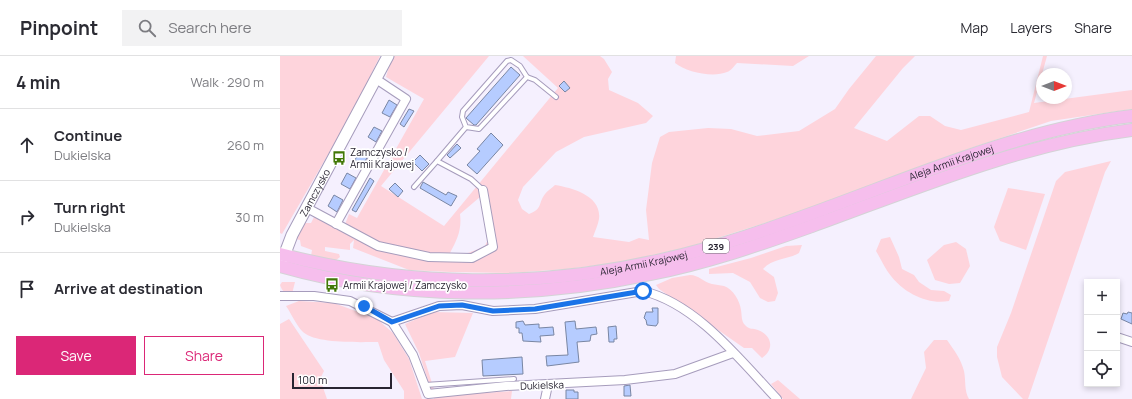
<!DOCTYPE html>
<meta charset="utf-8">
<style>
:root{--surface:#fff;--page:#f2f2f3;--text:#2b2b33;--muted:#7c7c81;--line:#e1e1e2;--accent:#db2777}
body{margin:0;font-family:Manrope,sans-serif;background:var(--page);color:var(--text)}
.controls{position:absolute;right:12px;bottom:12px;display:grid;overflow:hidden;border-radius:0px;box-shadow:0 2px 6px #0003}
.controls button{width:36px;height:36px;display:grid;place-items:center;padding:0;border:0;border-bottom:1px solid var(--line);background:var(--surface);color:var(--text);font:20px sans-serif}
.compass{position:absolute;left:756px;top:12px;width:36px;height:36px;border-radius:50%;background:var(--surface);box-shadow:0 2px 6px #0003;rotate:90deg}
.scale{position:absolute;left:12px;bottom:10px;width:100px;box-sizing:border-box;padding-left:4px;border:2px solid #282431;border-top:0;font-size:11px;line-height:14px;white-space:nowrap;color:#282431;-webkit-text-stroke:3px #fff;paint-order:stroke}
.stop{position:absolute;width:12px;height:12px;margin:-9px;border:3px solid #1a73e8;border-radius:50%;background:#fff}
.stop.end{background:#1a73e8;border-color:#fff;box-shadow:0 1px 4px #0008}
.list{margin:0;padding:0;list-style:none}
h2{display:flex;justify-content:space-between;align-items:center;height:52px;margin:0;padding:0 16px;font-size:17px}
h2 small{font-size:13px;font-weight:400;color:var(--muted)}
.list li{display:grid;grid-template-columns:26px 1fr auto;gap:12px;align-items:center;box-sizing:border-box;height:72px;padding:0 16px;border-top:1px solid var(--line)}
.list b{display:block;font-size:15px;white-space:nowrap}
.list p{margin:0;font-size:13px;white-space:nowrap;color:var(--muted)}
.list em{font-size:13px;font-style:normal;color:var(--muted)}
.actions{display:flex;gap:8px;padding:12px 16px}
.actions a{flex:1;padding:9px 0;border:1px solid var(--accent);border-radius:0px;text-align:center;font-size:14px;color:var(--accent)}
.actions .main{background:var(--accent);color:#fff}
.icon{flex:none;width:22px;height:22px;fill:none;stroke:currentColor;stroke-width:2;stroke-linecap:round;stroke-linejoin:round}
.map{position:relative;flex:none;width:852px;height:343px;overflow:hidden}
header{display:flex;align-items:center;gap:24px;box-sizing:border-box;height:56px;padding:0 20px;background:var(--surface);border-bottom:1px solid var(--line)}
header strong{font-size:19px}
nav{display:flex;gap:22px;margin-inline-start:auto;font-size:14px}
.search{width:280px;height:36px;background:var(--page);display:flex;align-items:center;gap:10px;box-sizing:border-box;padding:0 14px;border-radius:0px;color:var(--muted);font-size:15px}
main{display:flex}
aside{flex:1;background:var(--surface)}
.map>svg:first-child{display:block}
.green{fill:#fed4dc;fill-rule:evenodd}
.building{fill:#b6ccff;stroke:#7986a3}
.lines{fill:none;stroke-linecap:round;stroke-linejoin:round}
.lane-casing{stroke:#a69cbc;stroke-width:6}
.street-casing{stroke:#a69cbc;stroke-width:10}
.secondary-casing{stroke:#a69cbc;stroke-width:13}
.primary-casing{stroke:#d4d3d6;stroke-width:14}
.lane{stroke:#fff;stroke-width:4}
.street{stroke:#fff;stroke-width:8}
.secondary{stroke:#fff;stroke-width:11}
.primary{stroke:#f6beed;stroke-width:12}
.route{stroke:#1a73e8;stroke-width:5}
.labels{text-anchor:middle;dominant-baseline:central;stroke-width:3.5;stroke-linejoin:round;paint-order:stroke}
.shield{fill:#fff;stroke:#68666f;stroke-width:1}
.shield-label{font-size:9px;font-weight:bold;fill:#282431}
.poi-label{font-size:10px;fill:#282431;stroke:#fff;text-anchor:start}
.street-label{font-size:10px;fill:#282431;stroke:#fff}
</style>
<header>
<strong>Pinpoint</strong>
<div class="search"><svg class="icon" aria-label="search" viewBox="0 0 24 24"><circle cx="10" cy="10" r="6"/><path d="M15 15l6 6"/></svg>Search here</div>
<nav><a>Map</a><a>Layers</a><a>Share</a></nav>
</header>
<main>
<aside>
<h2>4 min<small>Walk · 290 m</small></h2>
<ul class="list">
<li><svg class="icon" aria-label="ahead" viewBox="0 0 24 24"><path d="M12 20V5M6 11l6-6 6 6"/></svg><div><b>Continue</b><p>Dukielska</p></div><em>260 m</em></li>
<li><svg class="icon" aria-label="right" viewBox="0 0 24 24"><path d="M7 20v-9h11M14 6l5 5-5 5"/></svg><div><b>Turn right</b><p>Dukielska</p></div><em>30 m</em></li>
<li><svg class="icon" aria-label="arrive" viewBox="0 0 24 24"><path d="M6 21V4h12l-3 4 3 4H6"/></svg><div><b>Arrive at destination</b></div></li>
</ul>
<div class="actions"><a class="main">Save</a><a>Share</a></div>
</aside>
<div class="map">
<svg width="852" height="343" viewBox="0 0 852 343">
<rect width="100%" height="100%" fill="#f5f0fe"/>
<g class="green">
<polygon points="0,0 100,0 72,57 2,178 0,177"/>
<path d="M112 0H209L101 130 164 170 278 32 243 0H320L324 3 332 16 328 23 329 34 358 47 373 60 366 67 304 81 276 96 243 131 238 144 242 153 249 158C263 153 258 147 265 138 267 135 272 132 275 129 293 132 322 140 319 163 318 169 315 175 313 181L349 186 359 182 369 184 366 154 372 107 380 81 389 76 428 72 451 73 477 80 519 75 555 53 569 33 596 0H635L623 12 574 72 607 85 639 60H650L665 70 681 74 749 56 763 0H767L754 47 852 34V53L771 65 688 93 510 159 412 190 343 206 287 213 230 217 170 216 129 214 73 192 74 184 70 188V194L45 191V195L59 198 60 201 55 205 31 200 32 194 21 190 20 184 15 183 22 167H31L34 161 62 176 69 158 77 162 144 43 106 21ZM200 141 208 183 205 190C194 195 182 201 170 197 177 184 182 174 180 158Z"/>
<path d="M396 0H529L513 10 457 7C454 10 451 15 447 16 433 22 406 16 395 7Z"/>
<polygon points="831,105 825,116 748,343 743,343 722,321 717,301 717,291 731,257 776,125 785,116"/>
<polygon points="728,132 765,138 746,194 720,185 714,171"/>
<path d="M610 181 619 201 622 213 634 219 639 226 651 234 664 235 671 239 669 245C648 249 624 237 611 220 605 213 601 203 596 195L601 183Z"/>
<polygon points="676,186 686,193 690,210 680,227 669,228 655,224 647,204 664,189"/>
<path d="M522 189 519 197C507 204 493 202 483 213L494 221 498 237 495 245 488 246 480 242 470 226 453 217 429 218V213L471 202 506 190Z"/>
<path d="M410 219C419 219 423 226 432 228 436 229 440 229 444 230 453 233 460 245 461 254 462 259 461 265 465 269 469 274 473 272 478 274 493 280 494 294 482 302L472 292H464L379 233 376 229 392 222Z"/>
<path d="M2 226H15L12 238C6 237 2 236 0 229Z"/>
<path d="M19 245 54 247 97 263 113 277 129 303 142 343H124V335L104 304 98 286C81 286 36 288 23 276 16 269 11 257 6 250Z"/>
<polygon points="153,256 193,257 175,301 145,305 156,340 232,335 231,343 154,343 139,297 125,268"/>
<polygon points="9,263 44,315 40,323 47,343 0,343 0,268"/>
<path d="M654 284H667C674 294 681 303 684 315 686 324 684 335 689 343H631L646 312 644 296Z"/>
<polygon points="498,324 520,343 503,343 491,328"/>
</g>
<g class="building">
<polygon points="231,11 240,19 196,69 194,69 186,62"/>
<polygon points="284,25 290,32 285,36 279,30"/>
<polygon points="109,44 117,49 110,61 102,57"/>
<polygon points="129,53 134,55 124,71 120,68"/>
<polygon points="94,71 102,75 96,86 88,81"/>
<polygon points="211,77 223,89 197,118 187,109 200,95 197,93"/>
<polygon points="177,88 181,92 170,102 167,99"/>
<polygon points="80,94 89,98 83,109 75,104"/>
<polygon points="140,99 149,108 142,115 133,106"/>
<polygon points="67,117 76,122 70,133 61,128"/>
<polygon points="90,122 94,125 76,156 72,154"/>
<polygon points="143,126 166,139 168,136 177,140 171,150 140,132"/>
<polygon points="115,127 123,135 118,141 109,133"/>
<polygon points="54,139 63,144 57,156 48,150"/>
<polygon points="372,252 378,252 378,267 376,270 367,269 366,264 364,262 366,256 373,256"/>
<polygon points="848,256 852,257 852,268 841,263 843,257 847,258"/>
<polygon points="243,265 245,269 259,268 259,272 273,271 274,279 260,280 261,286 243,285 242,277 239,277 239,272 236,272 236,266"/>
<polygon points="295,265 296,273 316,271 317,278 311,279 310,285 297,286 299,306 267,310 266,300 288,299 285,266"/>
<polygon points="336,270 337,283 334,283 334,286 329,286 328,271"/>
<polygon points="242,301 243,318 203,320 202,304"/>
<polygon points="350,329 351,340 344,340 344,330"/>
<polygon points="286,334 294,334 294,336 298,336 298,343 286,343"/>
</g>
<g class="lines">
<defs>
<g id="lane">
<polyline points="247,21 255,24 276,41"/>
<polyline points="157,105 186,71 199,73 247,21 240,10 231,4 227,5 183,55 182,61 186,71"/>
<polyline points="134,131 157,105 191,123 203,134"/>
<polyline points="145,329 234,323"/>
</g>
<g id="street">
<polyline points="27,152 98,190 149,201 192,202 213,191 203,134"/>
<polyline points="56,168 126,43 96,23"/>
<polyline points="0,240 34,240 70,245 112,266 133,299 148,338 226,330 345,324 395,318 453,297"/>
<path d="M112 266 159 250 182 249 213 255 255 253 363 235C417 248 460 304 497 343"/>
<polyline points="837,281 852,286"/>
<polyline points="265,343 268,329"/>
</g>
<g id="secondary">
<path id="s1" d="M1 208 12 179 108 0"/>
</g>
<g id="primary">
<path id="s2" d="M0 198C126 231 258 233 385 203 439 191 492 172 544 153 645 116 744 73 852 60"/>
<path d="M0 210C119 244 250 244 371 218 426 207 479 189 532 170 637 132 740 88 852 74"/>
</g>
</defs>
<use href="#lane" class="lane-casing"/>
<use href="#street" class="street-casing"/>
<use href="#secondary" class="secondary-casing"/>
<use href="#primary" class="primary-casing"/>
<use href="#lane" class="lane"/>
<use href="#street" class="street"/>
<use href="#secondary" class="secondary"/>
<use href="#primary" class="primary"/>
</g>
<g class="lines">
<polyline class="route" points="84,250 112,266 159,250 182,249 213,255 255,253 363,235"/>
</g>
<defs>
<symbol id="bus-bare" viewBox="-9 -9 18 18"><path d="M-5-6H5V4H4V6H2V4H-2V6H-4V4H-5ZM-3.5-4V0h7V-4ZM-3.5 1.2v1.5H-2V1.2ZM2 1.2v1.5H3.5V1.2Z" fill="#427807" stroke="#fff" stroke-width="2.5" paint-order="stroke"/></symbol>
</defs>
<g fill-rule="evenodd">
<use href="#bus-bare" x="49" y="92" width="20" height="20"/>
<use href="#bus-bare" x="42" y="219" width="20" height="20"/>
</g>
<g class="labels">
<rect class="shield" x="423" y="183" width="26" height="14" rx="3"/>
<g class="shield-label">
<text x="436" y="190">239</text>
</g>
<g class="poi-label">
<text x="70" y="96">Zamczysko /<tspan x="70" dy="12">Armii Krajowej</tspan></text>
<text x="63" y="229">Armii Krajowej / Zamczysko</text>
</g>
<g class="street-label">
<text stroke="none"><textPath href="#s2" startOffset="691">Aleja Armii Krajowej</textPath></text>
<text stroke="none"><textPath href="#s1" startOffset="79">Zamczysko</textPath></text>
<text stroke="none"><textPath href="#s2" startOffset="367">Aleja Armii Krajowej</textPath></text>
<text transform="translate(262 329) rotate(-2)">Dukielska</text>
</g>
</g>
</svg>
<div class="controls">
<button>+</button>
<button>−</button>
<button><svg class="icon" aria-label="locate" viewBox="0 0 24 24"><circle cx="12" cy="12" r="6"/><path d="M12 2v4M12 18v4M2 12h4M18 12h4"/></svg></button>
</div>
<svg class="compass" viewBox="-18 -18 36 36"><path d="M0-13l5 13h-10z" fill="#e53935"/><path d="M0 13l5-13h-10z" fill="#7c7c81"/></svg>
<div class="scale">100 m</div>
<div class="stop" style="left:363px;top:235px"></div>
<div class="stop end" style="left:84px;top:250px"></div>
</div>
</main>
